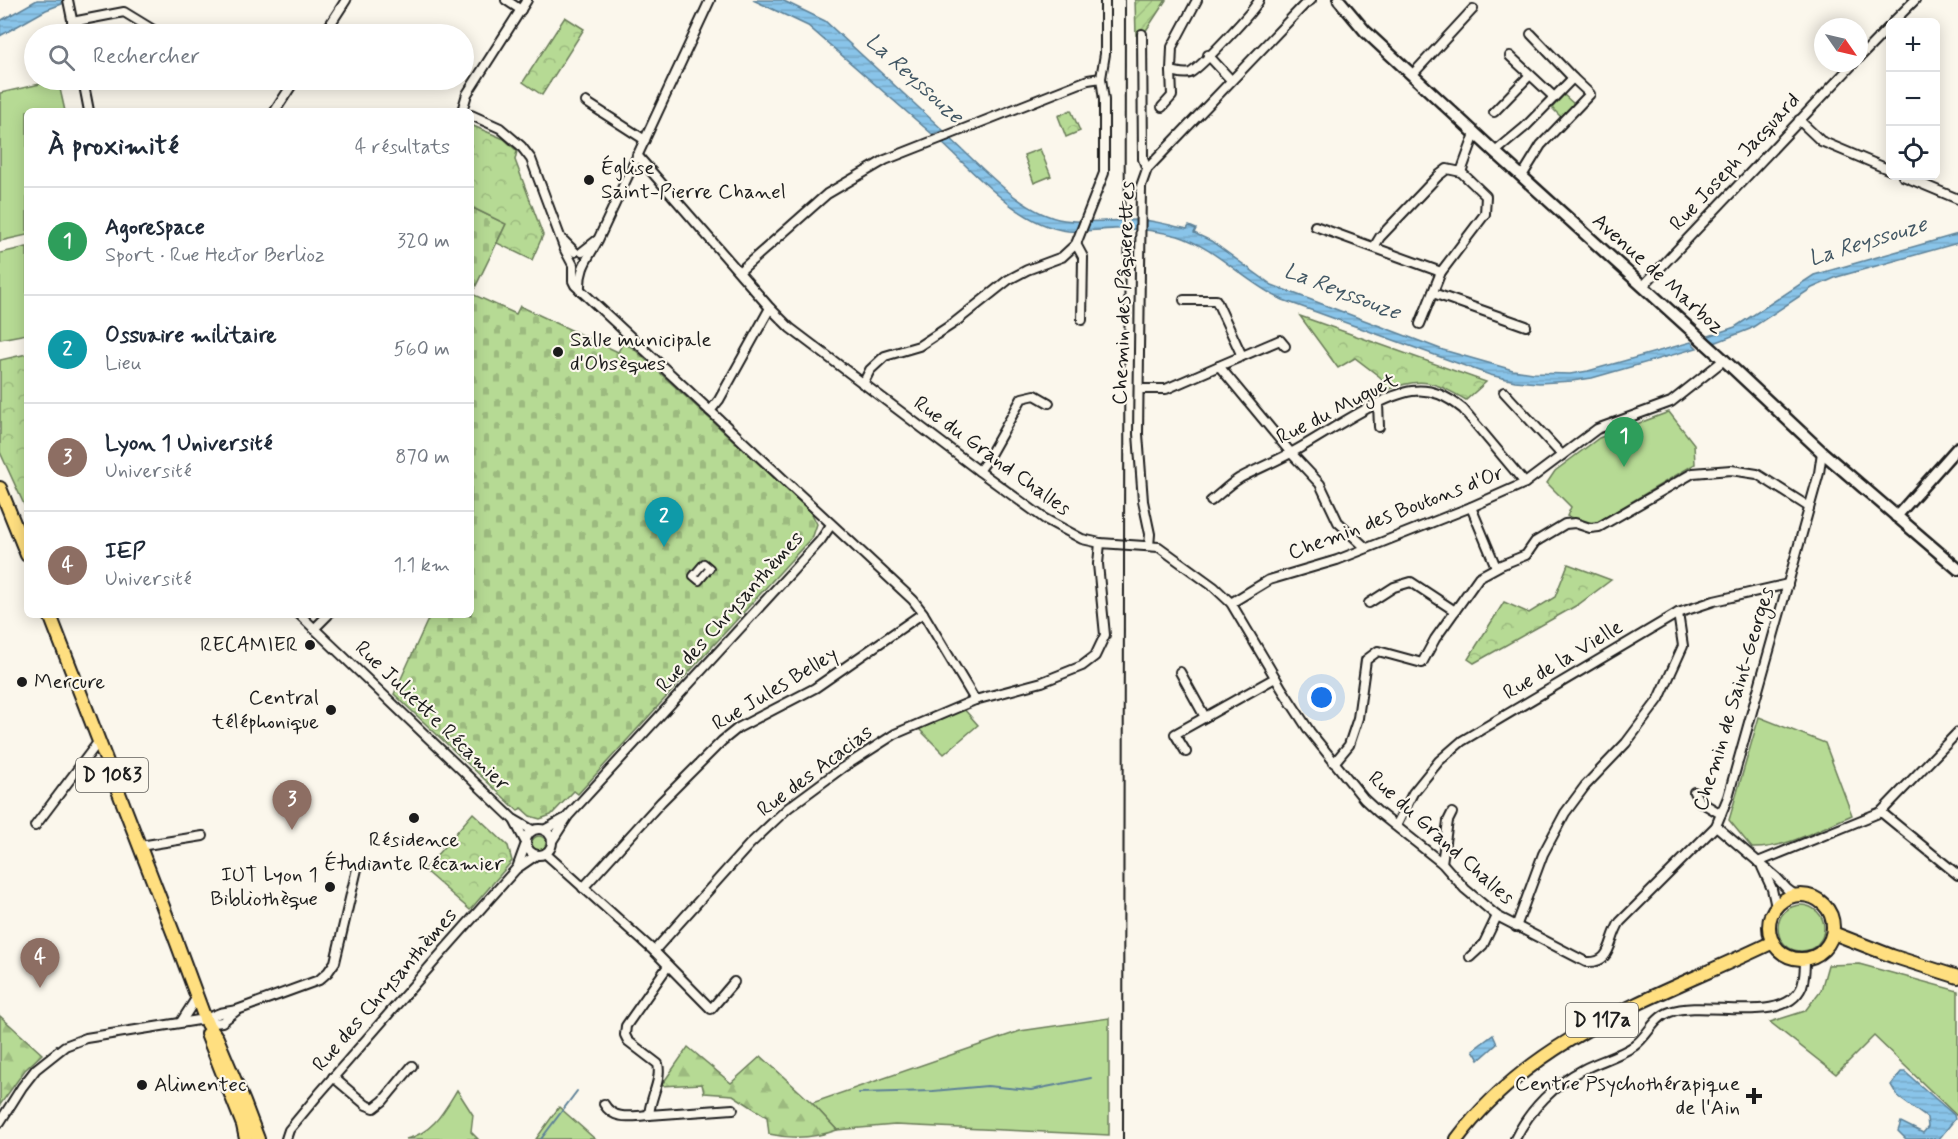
<!DOCTYPE html>
<html lang="fr">
<meta charset="utf-8">
<style>
:root{--surface:#fff;--page:#f6f6f7;--text:#1f2937;--muted:#747a83;--line:#e0e1e3;--accent:#b45309}
body{margin:0;font-family:Mynerve,sans-serif;background:var(--page);color:var(--text)}
.controls{position:absolute;right:18px;top:18px;display:grid;overflow:hidden;border-radius:9px;box-shadow:0 3px 15px #0003}
.controls button{width:54px;height:54px;display:grid;place-items:center;padding:0;border:0;border-bottom:2px solid var(--line);background:var(--surface);color:var(--text);font:30px sans-serif}
.compass{position:absolute;left:1814px;top:18px;width:54px;height:54px;border-radius:50%;background:var(--surface);box-shadow:0 3px 15px #0003;rotate:124deg}
.you{position:absolute;left:1322px;top:698px;width:21px;height:21px;margin:-15px;border:4px solid #fff;border-radius:50%;background:#1a73e8;box-shadow:0 0 0 9px #1a73e833}
.badge{display:grid;place-items:center;width:39px;height:39px;border-radius:50%;background:var(--accent);color:#fff;font-size:20px;font-weight:700}
.pin{position:absolute;translate:-50% -50px;filter:drop-shadow(0 2px 3px #0008)}
.pin::after{content:'';position:absolute;top:32px;width:21px;height:18px;background:inherit;clip-path:polygon(0 0,100% 0,50% 100%)}
.list{margin:0;padding:0;list-style:none}
h2{display:flex;justify-content:space-between;align-items:center;height:78px;margin:0;padding:0 24px;font-size:26px}
h2 small{font-size:20px;font-weight:400;color:var(--muted)}
.list li{display:grid;grid-template-columns:39px 1fr auto;gap:18px;align-items:center;box-sizing:border-box;height:108px;padding:0 24px;border-top:2px solid var(--line)}
.list b{display:block;font-size:22px;white-space:nowrap}
.list p{margin:0;font-size:20px;white-space:nowrap;color:var(--muted)}
.list em{font-size:20px;font-style:normal;color:var(--muted)}
.icon{flex:none;width:33px;height:33px;fill:none;stroke:currentColor;stroke-width:2;stroke-linecap:round;stroke-linejoin:round}
.map{position:relative;flex:none;width:1958px;height:1139px;overflow:hidden}
.search{position:absolute;background:var(--surface);box-shadow:0 3px 15px #0003;left:24px;top:24px;width:450px;height:66px;display:flex;align-items:center;gap:15px;box-sizing:border-box;padding:0 21px;border-radius:33px;color:var(--muted);font-size:22px}
.panel{position:absolute;background:var(--surface);box-shadow:0 3px 15px #0003;left:24px;top:108px;width:450px;height:510px;border-radius:9px}
.map>svg:first-child{display:block}
.grass{fill:#b6da94;stroke:#697b58;stroke-width:1.5}
.forest{fill:url(#forest-firs);stroke:#697b58;stroke-width:1.5}
.cemetery{fill:url(#cemetery-stones);stroke:#697b58;stroke-width:1.5}
.park{fill:url(#park-crowns);stroke:#697b58;stroke-width:1.5}
.garden{fill:url(#garden-furrows);stroke:#697b58;stroke-width:1.5}
.water{fill:url(#water-rules);stroke:#5d8197;stroke-width:1.5}
.lines{fill:none;stroke-linecap:round;stroke-linejoin:round}
.stream{stroke:#5d8197;stroke-width:2}
.pedestrian-casing{stroke:#1c1c1c;stroke-width:10}
.minor-casing{stroke:#1c1c1c;stroke-width:12}
.tertiary-casing{stroke:#1c1c1c;stroke-width:14}
.secondary-casing{stroke:#1c1c1c;stroke-width:15}
.primary-casing{stroke:#1c1c1c;stroke-width:16}
.pedestrian{stroke:#fbf7ec;stroke-width:6}
.minor{stroke:#fbf7ec;stroke-width:8}
.tertiary{stroke:#fbf7ec;stroke-width:9}
.secondary{stroke:#fbf7ec;stroke-width:10}
.primary{stroke:#ffdf80;stroke-width:12}
.rail{stroke:#1c1c1c;stroke-width:2}
.poi-dot{fill:#1c1c1c;stroke:#fbf7ec;stroke-width:2}
.labels{text-anchor:middle;dominant-baseline:central;stroke-width:4.5;stroke-linejoin:round;paint-order:stroke}
.shield{fill:#fbf7ec;stroke:#5f5e5a;stroke-width:1.5}
.shield-label{font-size:20px;font-weight:bold;fill:#1c1c1c}
.street-label{font-size:21px;fill:#1c1c1c;stroke:#fbf7ec}
.poi-label{font-size:21px;fill:#1c1c1c;stroke:#fbf7ec;text-anchor:start}
.water-label{font-size:22px;font-style:italic;fill:#425764;stroke:#fbf7ec}
</style>
<div class="map">
<svg width="1958" height="1139" viewBox="0 0 1958 1139">
<defs>
<pattern id="forest-firs" width="22" height="20" patternUnits="userSpaceOnUse" patternTransform="scale(1.5)"><rect width="22" height="20" fill="#b6da94"/><path d="M5 1l3.5 6h-7zM16 11l3.5 6h-7z" fill="#9cba7f"/></pattern>
<pattern id="cemetery-stones" width="16" height="16" patternUnits="userSpaceOnUse" patternTransform="scale(1.5)"><rect width="16" height="16" fill="#b6da94"/><path d="M2 7V4a2 2 0 0 1 4 0v3zM10 15v-3a2 2 0 0 1 4 0v3z" fill="#9cba7f"/></pattern>
<pattern id="park-crowns" width="20" height="18" patternUnits="userSpaceOnUse" patternTransform="scale(1.5)"><rect width="20" height="18" fill="#b6da94"/><path d="M2 6a3 3 0 1 1 6 0M12 15a3 3 0 1 1 6 0" fill="none" stroke="#9cba7f"/></pattern>
<pattern id="garden-furrows" width="10" height="10" patternUnits="userSpaceOnUse" patternTransform="scale(1.5)"><rect width="10" height="10" fill="#b6da94"/><path d="M-1 1l2-2M0 10L10 0M9 11l2-2" fill="none" stroke="#9cba7f"/></pattern>
<pattern id="water-rules" width="6" height="5" patternUnits="userSpaceOnUse" patternTransform="scale(1.5)"><rect width="6" height="5" fill="#89c4e9"/><path d="M0 2.5h6" fill="none" stroke="#76a8c7"/></pattern>
</defs>
<rect width="100%" height="100%" fill="#fbf7ec"/>
<filter id="ink" filterUnits="userSpaceOnUse"><feTurbulence type="fractalNoise" baseFrequency=".0167" numOctaves="2"/><feDisplacementMap in="SourceGraphic" scale="12" xChannelSelector="R" yChannelSelector="G"/><feConvolveMatrix kernelMatrix="1 2 1 2 8 2 1 2 1" color-interpolation-filters="sRGB"/></filter>
<g filter="url(#ink)">
<g class="grass">
<polygon points="58,80 65,111 27,111 27,235 0,241 0,93"/>
<polygon points="1564,95 1574,104 1561,117 1552,108"/>
<polygon points="1040,149 1051,176 1034,183 1024,155"/>
<polygon points="27,247 27,334 0,339 0,253"/>
<polygon points="1669,412 1694,444 1695,464 1596,523 1589,524 1567,516 1571,507 1547,483 1555,471 1599,438"/>
<polygon points="963,708 978,725 944,754 919,729"/>
<path d="M1759 717 1825 743 1852 815C1821 828 1786 849 1752 848L1729 820Z"/>
<circle cx="539" cy="843" r="7"/>
<circle cx="1801" cy="928" r="23"/>
<polygon points="1859,964 1958,991 1958,1117 1874,1036 1836,1074 1770,1022 1805,1011 1821,990 1828,965"/>
<polygon points="1109,1018 1109,1135 895,1125 837,1130 812,1103 1020,1031"/>
<path d="M457 1090 473 1115 471 1132 478 1139H406C433 1133 444 1111 457 1090Z"/>
<polygon points="559,1107 595,1139 536,1139"/>
</g>
<g class="forest">
<polygon points="0,1016 42,1054 25,1070 0,1105"/>
<path d="M688 1047 731 1083 761 1056 812 1103 837 1130C815 1138 791 1139 769 1134L767 1117 733 1095 704 1093 702 1084 661 1086Z"/>
</g>
<polygon class="cemetery" points="471,207 506,224 472,294 516,314 520,306 618,352 623,343 633,348 811,512 817,524 813,536 578,794 574,791 551,815 540,819 530,816 521,808 518,811 394,694 430,615 471,615"/>
<g class="park">
<polygon points="565,17 584,29 542,95 523,82"/>
<polygon points="1071,110 1080,131 1066,137 1058,116"/>
<polygon points="471,125 504,139 517,151 515,160 543,235 532,260 497,243 506,224 471,207"/>
<path d="M1300 316 1486 382 1466 400C1435 382 1422 376 1387 390L1380 377 1355 358 1338 368Z"/>
<polygon points="27,354 27,511 0,452 0,360"/>
<polygon points="1568,564 1611,580 1579,604 1474,663 1468,659 1504,602 1529,613 1555,597"/>
<polygon points="473,813 508,846 512,861 470,910 424,870"/>
</g>
<polygon class="garden" points="1135,0 1166,0 1145,32 1136,35"/>
<g class="water">
<polygon points="37,0 62,0 62,4 46,10 0,36 0,21"/>
<polygon points="753,0 782,0 825,21 944,131 932,134 808,26"/>
<path d="M950 138C981 166 1022 214 1064 220 1090 224 1116 219 1142 220 1157 221 1172 226 1187 229L1189 226 1196 229 1194 233 1211 241 1272 285 1443 350 1513 370 1533 373 1570 374 1588 371 1691 342 1697 348 1592 378 1572 381 1539 383 1515 381 1490 375 1283 300C1245 283 1218 249 1178 236 1158 231 1134 228 1114 229 1099 230 1083 232 1068 231 1020 226 976 174 942 143Z"/>
<polygon points="1958,234 1958,243 1837,277 1812,288 1750,329 1712,344 1703,338 1735,327 1814,275"/>
<polygon points="1493,1035 1497,1044 1479,1060 1473,1050"/>
<polygon points="1901,1072 1905,1072 1954,1115 1955,1119 1939,1139 1906,1139 1898,1131 1901,1122 1923,1133 1928,1127 1927,1118 1898,1097 1891,1085"/>
</g>
<g class="lines">
<g class="stream">
<polyline points="859,1093 933,1091 987,1086 1031,1090 1091,1078"/>
<polyline points="541,1139 577,1091"/>
</g>
<defs>
<polygon id="pedestrian" points="704,563 710,568 699,581 693,576"/>
<g id="minor">
<polyline points="68,0 75,34"/>
<polyline points="506,0 521,10"/>
<path d="M1197 0 1172 47 1171 71C1177 72 1184 75 1190 73 1200 68 1254 11 1259 0"/>
<polyline points="72,22 124,12 160,34"/>
<polyline points="1893,22 1915,0"/>
<polyline points="324,34 346,0"/>
<polyline points="1142,34 1143,159 1147,169"/>
<polyline points="1531,34 1573,78"/>
<polyline points="1208,55 1231,80"/>
<polyline points="1510,56 1554,97"/>
<polyline points="1859,58 1890,26"/>
<polyline points="1412,75 1473,9"/>
<polyline points="83,80 89,111"/>
<polyline points="586,102 645,140"/>
<polyline points="1162,107 1172,96 1171,71"/>
<polyline points="275,111 295,80"/>
<polyline points="462,111 467,94 527,0"/>
<polyline points="1494,112 1530,75"/>
<polyline points="471,115 500,128 521,146 531,159 565,250 573,265 573,281 575,285 913,600 923,613 975,700"/>
<polyline points="1799,120 1821,141 1890,170"/>
<polyline points="1495,152 1525,127 1573,78 1590,94 1541,145 1522,176"/>
<path d="M637 155 770 308 790 328 979 471 1045 519 1082 539 1100 543 1159 547 1214 587 1231 603 1282 689 1310 732 1364 799 1378 812 1442 863 1465 889 1497 916 1586 962C1613 964 1608 940 1620 922L1716 826 1728 797 1819 473 1822 452"/>
<polyline points="1903,176 1958,199"/>
<polyline points="1315,226 1441,272"/>
<polyline points="564,241 575,252"/>
<polyline points="1076,244 1083,257 1082,320"/>
<polyline points="1374,247 1380,237 1438,176 1447,169 1461,172 1475,134"/>
<polyline points="582,252 596,241"/>
<polyline points="740,271 827,194 885,160 1088,80 1101,78"/>
<polyline points="1643,286 1854,63"/>
<path d="M580 290C579 267 588 259 598 240L710 0"/>
<polyline points="1433,293 1526,326"/>
<polyline points="1184,300 1216,300 1242,356"/>
<polyline points="1420,324 1441,272 1485,214 1486,196 1461,172"/>
<polyline points="1219,366 1280,340 1285,346"/>
<polyline points="863,384 870,370 885,356 919,346 954,323 1008,280 1027,270 1062,257 1076,244 1104,173 1104,100 1101,78 1105,54 1105,0"/>
<polyline points="1139,389 1166,389 1219,366 1291,453 1320,484 1338,522 1366,548"/>
<polyline points="1504,392 1562,455"/>
<polyline points="1378,404 1379,427"/>
<polyline points="710,411 719,400 770,308"/>
<polyline points="979,471 987,460 1022,398 1035,395 1049,403"/>
<path d="M1211 501C1221 493 1230 484 1240 478 1259 468 1279 460 1298 449 1328 432 1380 396 1412 391 1432 388 1448 397 1463 409L1525 483"/>
<polyline points="1471,507 1496,567"/>
<polyline points="1149,546 1150,534 1143,501 1138,434 1141,186 1147,169 1305,4 1311,0"/>
<polyline points="1231,603 1269,580 1337,560 1471,507 1525,483 1597,429 1671,402 1724,360"/>
<polyline points="1369,603 1394,587 1411,582 1455,611"/>
<polyline points="300,615 513,819 532,830"/>
<polyline points="314,629 328,615"/>
<polyline points="1180,672 1205,717"/>
<polyline points="1186,752 1175,734 1275,678"/>
<polyline points="1334,763 1349,745 1358,718 1366,660 1378,651 1422,663 1435,639 1479,577 1501,565 1526,555 1535,542 1565,524 1575,523 1590,528 1599,527 1693,473 1731,470 1757,474 1809,507"/>
<polyline points="1694,792 1699,801 1721,814"/>
<polyline points="1881,812 1958,875"/>
<polyline points="514,820 525,841"/>
<polyline points="35,826 99,741"/>
<polyline points="1396,826 1413,793 1439,761 1462,741 1678,613 1714,601 1788,584"/>
<polyline points="1716,826 1776,877 1787,889 1795,895"/>
<circle cx="539" cy="842" r="13"/>
<polyline points="544,830 564,819"/>
<polyline points="552,841 568,816 820,541 831,525"/>
<polyline points="140,846 203,836"/>
<polyline points="546,854 654,951 711,1009 734,982"/>
<polyline points="1758,862 1881,812 1958,732"/>
<polyline points="1442,863 1448,821 1452,813"/>
<polyline points="1762,867 1772,889 1776,907"/>
<polyline points="517,868 525,846"/>
<polyline points="583,888 661,802 722,741 738,728 815,688 923,613"/>
<polyline points="1516,927 1543,854 1565,813 1585,786 1626,743 1659,699 1683,646 1678,613"/>
<polyline points="654,951 749,845 788,808 842,768 895,734 975,700 1042,682 1082,666 1095,656 1105,635 1098,564 1100,543"/>
<polyline points="1470,957 1483,945 1497,916"/>
<path d="M668 966 626 1026 625 1035 628 1041 658 1064C662 1080 650 1098 649 1115L733 1109"/>
<polyline points="181,1022 197,997"/>
<polyline points="207,1024 222,1022 236,1011"/>
<polyline points="333,1077 366,1105 374,1108 383,1101 412,1066"/>
<path d="M604 1104C614 1121 632 1116 649 1115"/>
<polyline points="0,1122 22,1087 36,1069 65,1046 86,1038 205,1019 220,1013 237,1010 319,980 328,972 335,962 357,869"/>
<polyline points="286,1139 289,1130 318,1095 446,948 516,869 535,856"/>
<path d="M1515 1139C1530 1109 1555 1084 1584 1069 1600 1061 1619 1056 1634 1046 1648 1036 1653 1018 1670 1012 1705 999 1785 1027 1802 986 1805 977 1805 968 1805 959"/>
</g>
<polyline id="tertiary" points="1896,517 1958,447"/>
<polyline id="secondary" points="1339,0 1365,31 1495,152 1724,360 1822,452 1958,569"/>
<g id="primary">
<polyline points="0,488 27,555"/>
<polyline points="50,615 174,935 207,1024 217,1038 244,1102 258,1139"/>
<circle cx="1801" cy="927" r="32"/>
<polyline points="1833,933 1892,956 1958,977"/>
<polyline points="207,1034 243,1125 246,1139"/>
<path d="M1457 1139C1537 1033 1659 997 1773 942"/>
</g>
</defs>
<use href="#pedestrian" class="pedestrian-casing"/>
<use href="#minor" class="minor-casing"/>
<use href="#tertiary" class="tertiary-casing"/>
<use href="#secondary" class="secondary-casing"/>
<use href="#primary" class="primary-casing"/>
<use href="#pedestrian" class="pedestrian"/>
<use href="#minor" class="minor"/>
<use href="#tertiary" class="tertiary"/>
<use href="#secondary" class="secondary"/>
<use href="#primary" class="primary"/>
<polyline class="rail" points="1123,1139 1125,0"/>
</g>
</g>
<g class="poi-dot">
<circle cx="589" cy="180" r="6"/>
<circle cx="558" cy="352" r="6"/>
<circle cx="310" cy="645" r="6"/>
<circle cx="22" cy="682" r="6"/>
<circle cx="331" cy="710" r="6"/>
<circle cx="414" cy="818" r="6"/>
<circle cx="330" cy="887" r="6"/>
<circle cx="142" cy="1085" r="6"/>
<path d="M1751 1087h6v6h6v6h-6v6h-6v-6h-6v-6h6z"/>
</g>
<g class="labels">
<g class="shield">
<rect x="76" y="758" width="72" height="34" rx="4.5"/>
<rect x="1566" y="1003" width="72" height="34" rx="4.5"/>
</g>
<g class="shield-label">
<text x="112" y="775">D 1083</text>
<text x="1602" y="1020">D 117a</text>
</g>
<g class="street-label">
<text transform="translate(1735 162) rotate(-47)">Rue Joseph Jacquard</text>
<text transform="translate(1658 274) rotate(42)">Avenue de Marboz</text>
<text transform="translate(1124 293) rotate(-88)">Chemin des Pâquerettes</text>
<text transform="translate(1337 409) rotate(-27)">Rue du Muguet</text>
<text transform="translate(992 456) rotate(36)">Rue du Grand Challes</text>
<text transform="translate(1396 513) rotate(-21)">Chemin des Boutons d'Or</text>
<text transform="translate(730 612) rotate(-48)">Rue des Chrysanthèmes</text>
<text transform="translate(1563 660) rotate(-31)">Rue de la Vielle</text>
<text transform="translate(775 689) rotate(-31)">Rue Jules Belley</text>
<text transform="translate(1734 699) rotate(-73)">Chemin de Saint-Georges</text>
<text transform="translate(432 716) rotate(44)">Rue Juliette Récamier</text>
<text transform="translate(815 771) rotate(-37)">Rue des Acacias</text>
<text transform="translate(1441 838) rotate(42)">Rue du Grand Challes</text>
<text transform="translate(385 990) rotate(-49)">Rue des Chrysanthèmes</text>
</g>
<g class="poi-label">
<text x="601" y="168">Église<tspan x="601" dy="24">Saint-Pierre Chanel</tspan></text>
<text x="570" y="340">Salle municipale<tspan x="570" dy="24">d'Obsèques</tspan></text>
<text x="298" y="645" text-anchor="end">RECAMIER</text>
<text x="34" y="682">Mercure</text>
<text x="319" y="698" text-anchor="end">Central<tspan x="319" dy="24">téléphonique</tspan></text>
<text x="414" y="840" text-anchor="middle">Résidence<tspan x="414" dy="24">Étudiante Récamier</tspan></text>
<text x="318" y="875" text-anchor="end">IUT Lyon 1<tspan x="318" dy="24">Bibliothèque</tspan></text>
<text x="1740" y="1084" text-anchor="end">Centre Psychothérapique<tspan x="1740" dy="24">de l'Ain</tspan></text>
<text x="154" y="1085">Alimentec</text>
</g>
<g class="water-label">
<text transform="translate(914 79) rotate(42)">La Reyssouze</text>
<text transform="translate(1868 242) rotate(-17)">La Reyssouze</text>
<text transform="translate(1342 292) rotate(21)">La Reyssouze</text>
</g>
</g>
</svg>
<div class="controls">
<button>+</button>
<button>−</button>
<button><svg class="icon" aria-label="locate" viewBox="0 0 24 24"><circle cx="12" cy="12" r="6"/><path d="M12 2v4M12 18v4M2 12h4M18 12h4"/></svg></button>
</div>
<svg class="compass" viewBox="-18 -18 36 36"><path d="M0-13l5 13h-10z" fill="#e53935"/><path d="M0 13l5-13h-10z" fill="#747a83"/></svg>
<div class="you"></div>
<div class="pin badge" style="left:1624px;top:467px;background:#2e9e5b">1</div>
<div class="pin badge" style="left:664px;top:547px;background:#0f9aa8">2</div>
<div class="pin badge" style="left:292px;top:830px;background:#8d6e63">3</div>
<div class="pin badge" style="left:40px;top:988px;background:#8d6e63">4</div>
<div class="search"><svg class="icon" aria-label="search" viewBox="0 0 24 24"><circle cx="10" cy="10" r="6"/><path d="M15 15l6 6"/></svg>Rechercher</div>
<section class="panel">
<h2>À proximité<small>4 résultats</small></h2>
<ul class="list">
<li><span class="badge" style="background:#2e9e5b">1</span><div><b>Agorespace</b><p>Sport · Rue Hector Berlioz</p></div><em>320 m</em></li>
<li><span class="badge" style="background:#0f9aa8">2</span><div><b>Ossuaire militaire</b><p>Lieu</p></div><em>560 m</em></li>
<li><span class="badge" style="background:#8d6e63">3</span><div><b>Lyon 1 Université</b><p>Université</p></div><em>870 m</em></li>
<li><span class="badge" style="background:#8d6e63">4</span><div><b>IEP</b><p>Université</p></div><em>1.1 km</em></li>
</ul>
</section>
</div>
